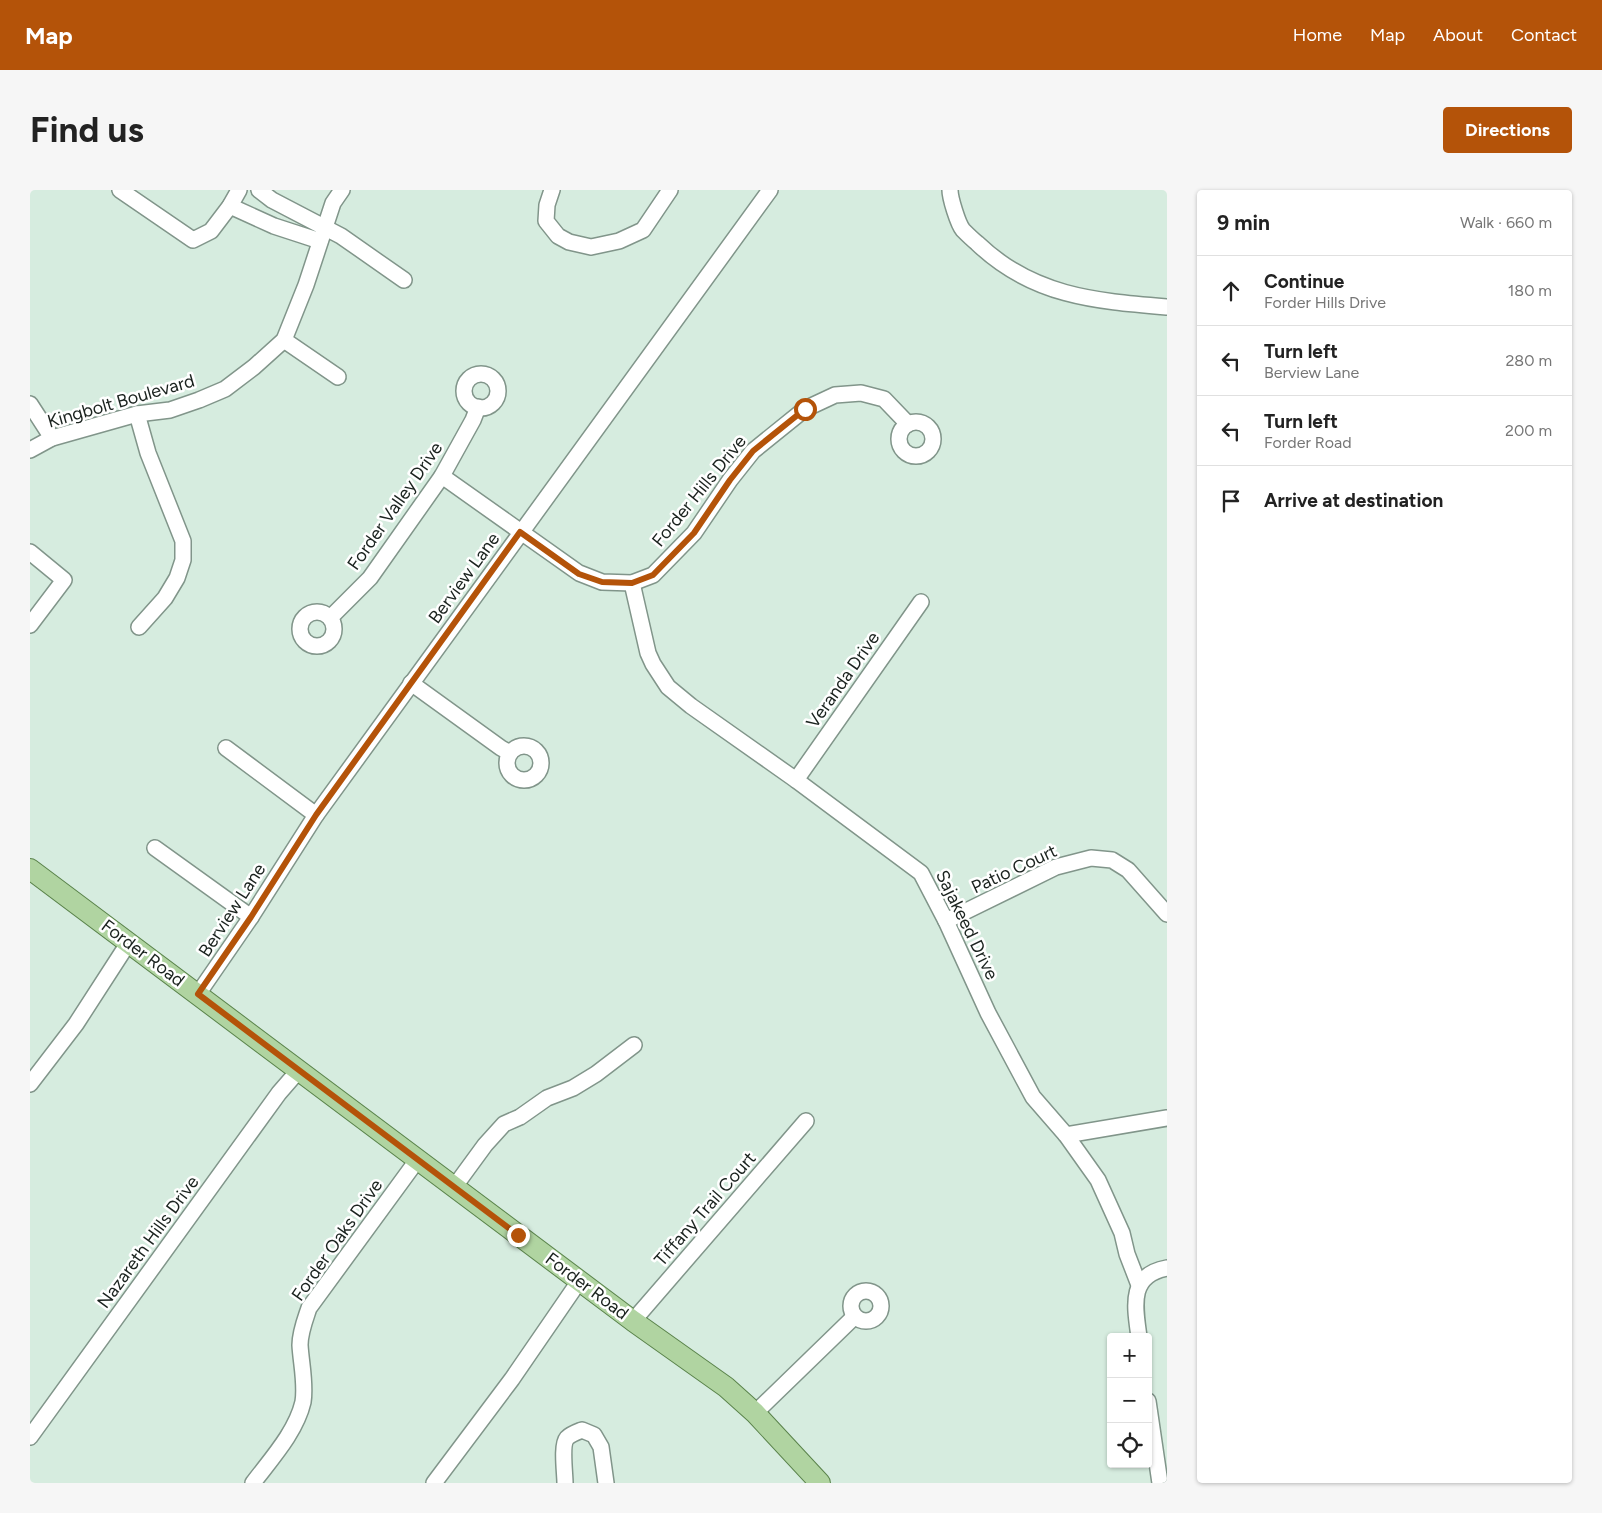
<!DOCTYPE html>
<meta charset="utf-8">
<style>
:root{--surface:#fff;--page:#f6f6f6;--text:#222;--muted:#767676;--line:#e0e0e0;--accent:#b45309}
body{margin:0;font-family:Figtree,sans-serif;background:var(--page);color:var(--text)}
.controls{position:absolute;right:15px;bottom:15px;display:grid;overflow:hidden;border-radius:5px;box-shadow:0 1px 4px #0004}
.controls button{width:45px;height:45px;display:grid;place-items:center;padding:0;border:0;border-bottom:1px solid var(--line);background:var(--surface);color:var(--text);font:25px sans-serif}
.stop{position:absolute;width:15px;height:15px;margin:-11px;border:4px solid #b45309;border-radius:50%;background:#fff}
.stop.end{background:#b45309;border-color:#fff;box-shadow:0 1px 5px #0008}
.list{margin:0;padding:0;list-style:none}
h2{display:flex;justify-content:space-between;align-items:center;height:65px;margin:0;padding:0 20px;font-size:21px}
h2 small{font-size:16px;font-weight:400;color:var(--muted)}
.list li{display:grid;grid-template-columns:32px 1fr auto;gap:15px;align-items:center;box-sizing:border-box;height:70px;padding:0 20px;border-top:1px solid var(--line)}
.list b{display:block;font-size:19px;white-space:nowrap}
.list p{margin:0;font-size:16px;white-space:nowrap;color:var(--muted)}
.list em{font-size:16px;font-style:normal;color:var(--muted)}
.icon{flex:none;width:28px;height:28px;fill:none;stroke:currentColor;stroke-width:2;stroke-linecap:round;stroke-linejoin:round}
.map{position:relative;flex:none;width:1137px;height:1293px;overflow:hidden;border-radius:5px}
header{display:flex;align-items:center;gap:30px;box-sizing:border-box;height:70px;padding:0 25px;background:var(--accent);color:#fff}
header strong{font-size:24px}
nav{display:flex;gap:28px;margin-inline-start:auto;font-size:18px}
.intro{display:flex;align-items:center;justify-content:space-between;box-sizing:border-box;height:120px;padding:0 30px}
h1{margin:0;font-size:35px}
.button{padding:12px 22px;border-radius:5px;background:var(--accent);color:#fff;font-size:18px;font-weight:700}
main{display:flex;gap:30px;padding:0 30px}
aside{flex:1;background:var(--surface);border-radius:5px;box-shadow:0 1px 4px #0004}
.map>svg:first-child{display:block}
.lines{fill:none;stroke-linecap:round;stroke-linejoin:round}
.minor-casing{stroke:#81958a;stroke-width:18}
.major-casing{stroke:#5a834b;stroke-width:22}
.minor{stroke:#fff;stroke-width:15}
.major{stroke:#b0d4a1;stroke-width:20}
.route{stroke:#b45309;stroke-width:6}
.labels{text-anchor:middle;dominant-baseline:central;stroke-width:5;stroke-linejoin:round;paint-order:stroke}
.street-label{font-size:18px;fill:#1a221e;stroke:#fff}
</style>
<header>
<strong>Map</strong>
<nav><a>Home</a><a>Map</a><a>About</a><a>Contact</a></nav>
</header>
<div class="intro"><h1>Find us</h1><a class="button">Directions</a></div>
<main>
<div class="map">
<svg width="1137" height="1293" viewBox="0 0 1137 1293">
<rect width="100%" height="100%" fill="#d6ecdf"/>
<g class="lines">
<defs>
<g id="minor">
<polyline points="90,0 163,50 181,41 200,16 209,0"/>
<polyline points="229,0 242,10 311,46 374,90"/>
<polyline points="522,0 517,15 516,31 528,46 539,52 561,57 589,51 613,40 640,0"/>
<path d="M920 0C920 8 928 34 933 40 937 44 942 49 947 53 1002 106 1064 111 1137 117"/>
<polyline points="200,16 244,36 290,51"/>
<polyline points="254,150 308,187"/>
<circle cx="451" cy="201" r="17"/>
<polyline points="0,214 22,248"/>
<polyline points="107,224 118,263 153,351 153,370 147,388 135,408 109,437"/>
<circle cx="886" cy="249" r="17"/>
<polyline points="0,260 22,248 107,224 140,220 169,210 195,199 224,177 254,150 276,95 303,13 312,0"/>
<polyline points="412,286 549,383 572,392 602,393 623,385 664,343 700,290 723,261 775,219 805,205 831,203 854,209 878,234"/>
<polyline points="0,362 34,390 0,435"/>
<polyline points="602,393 618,463 623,474 638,497 661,516 766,590 891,683 916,731 958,823 1003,907 1036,945 1068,990 1092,1043 1097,1064 1109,1095"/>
<circle cx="287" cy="439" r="17"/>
<polyline points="300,428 340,388 412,286 443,230 448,217"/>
<polyline points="381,493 471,558 480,563"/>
<circle cx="494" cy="573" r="17"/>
<polyline points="196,558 286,625"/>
<polyline points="766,590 891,412"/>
<polyline points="125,658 221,727"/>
<polyline points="916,731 1026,677 1061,668 1082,670 1098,680 1137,724"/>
<polyline points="168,804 221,727 286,625 740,0"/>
<polyline points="0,894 46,834 99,752"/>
<polyline points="1036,945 1137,928"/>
<polyline points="425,996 455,955 474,934 490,927 517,908 543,898 566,884 604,855"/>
<circle cx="836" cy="1116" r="15"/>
<polyline points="603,1131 776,931"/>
<path d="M1109 1147C1105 1117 1098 1085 1137 1078"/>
<polyline points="1118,1211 1130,1293"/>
<polyline points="725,1223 824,1127"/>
<polyline points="0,1247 249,903 269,880"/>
<path d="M223 1293C241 1269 266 1242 273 1212 276 1194 271 1173 270 1155 270 1142 275 1130 279 1118L388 969"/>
<polyline points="404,1293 482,1189 550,1090"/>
<path d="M535 1293C535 1283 531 1255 537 1248 541 1244 547 1242 552 1240L564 1245 571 1257 576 1293"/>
</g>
<polyline id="major" points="0,679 603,1131 696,1197 725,1223 790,1293"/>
</defs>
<use href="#minor" class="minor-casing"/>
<use href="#major" class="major-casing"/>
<use href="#minor" class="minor"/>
<use href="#major" class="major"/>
</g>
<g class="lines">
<polyline class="route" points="488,1045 168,804 221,727 286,625 490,342 549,384 572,392 602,393 623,385 664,343 700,290 723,261 775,219"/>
</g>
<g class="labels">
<g class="street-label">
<text transform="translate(91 211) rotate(-16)">Kingbolt Boulevard</text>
<text transform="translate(669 301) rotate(-51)">Forder Hills Drive</text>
<text transform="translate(365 316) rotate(-55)">Forder Valley Drive</text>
<text transform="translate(434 388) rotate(-54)">Berview Lane</text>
<text transform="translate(813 490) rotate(-55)">Veranda Drive</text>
<text transform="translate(984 679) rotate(-25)">Patio Court</text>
<text transform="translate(202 720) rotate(-57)">Berview Lane</text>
<text transform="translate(937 735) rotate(64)">Sajakeed Drive</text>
<text transform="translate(113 763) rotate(37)">Forder Road</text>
<text transform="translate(675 1019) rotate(-49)">Tiffany Trail Court</text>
<text transform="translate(307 1050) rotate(-55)">Forder Oaks Drive</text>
<text transform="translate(118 1052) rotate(-54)">Nazareth Hills Drive</text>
<text transform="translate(557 1096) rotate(37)">Forder Road</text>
</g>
</g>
</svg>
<div class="controls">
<button>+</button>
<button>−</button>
<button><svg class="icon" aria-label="locate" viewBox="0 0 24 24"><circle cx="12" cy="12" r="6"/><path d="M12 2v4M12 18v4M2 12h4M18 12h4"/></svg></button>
</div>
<div class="stop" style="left:775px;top:219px"></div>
<div class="stop end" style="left:488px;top:1045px"></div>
</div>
<aside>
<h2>9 min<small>Walk · 660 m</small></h2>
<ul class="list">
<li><svg class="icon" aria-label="ahead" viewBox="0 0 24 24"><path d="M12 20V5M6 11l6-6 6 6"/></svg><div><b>Continue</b><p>Forder Hills Drive</p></div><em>180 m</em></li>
<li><svg class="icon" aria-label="left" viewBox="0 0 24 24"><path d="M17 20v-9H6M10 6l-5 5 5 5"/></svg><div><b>Turn left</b><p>Berview Lane</p></div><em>280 m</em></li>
<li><svg class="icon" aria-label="left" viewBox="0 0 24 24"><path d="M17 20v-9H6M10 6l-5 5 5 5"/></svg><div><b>Turn left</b><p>Forder Road</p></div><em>200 m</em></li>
<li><svg class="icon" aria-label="arrive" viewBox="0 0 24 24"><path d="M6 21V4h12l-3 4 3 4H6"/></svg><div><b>Arrive at destination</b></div></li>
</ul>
</aside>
</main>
